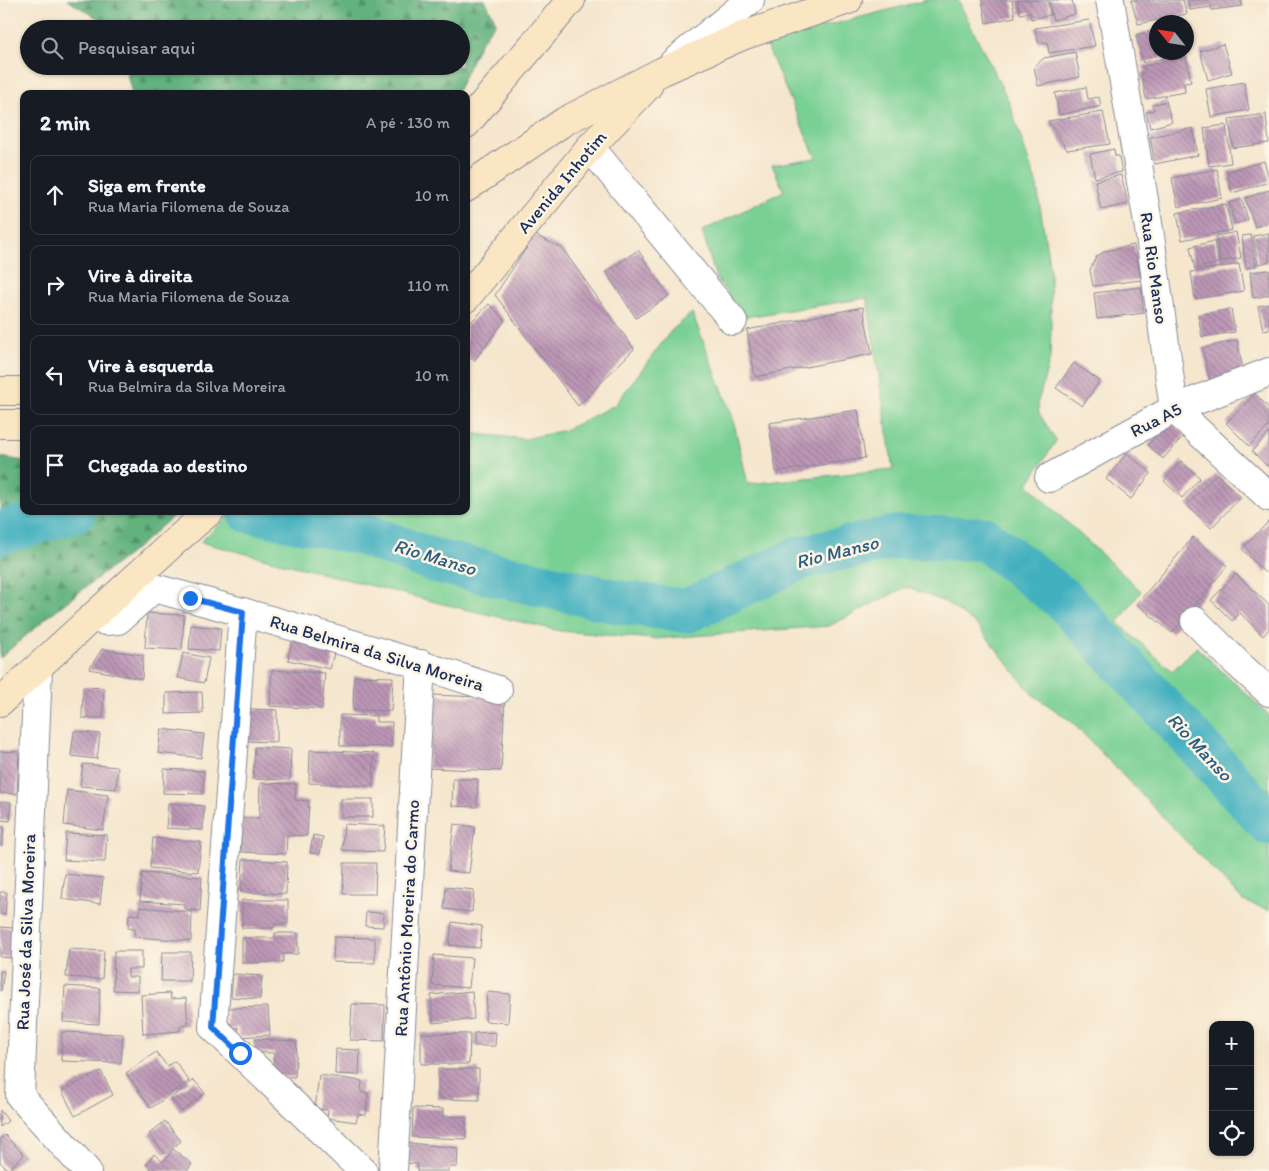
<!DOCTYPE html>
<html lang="pt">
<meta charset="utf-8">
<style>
:root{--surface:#171b24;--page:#242831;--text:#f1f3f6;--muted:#9ea1a6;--line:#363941}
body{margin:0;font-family:Itim,sans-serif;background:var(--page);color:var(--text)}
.controls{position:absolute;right:15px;bottom:15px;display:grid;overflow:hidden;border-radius:10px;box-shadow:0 1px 4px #0004}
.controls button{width:45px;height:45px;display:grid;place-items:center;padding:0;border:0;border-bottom:1px solid var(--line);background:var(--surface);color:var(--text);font:25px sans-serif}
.compass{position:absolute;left:1149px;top:15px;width:45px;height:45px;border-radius:50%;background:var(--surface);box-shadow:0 1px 4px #0004;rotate:300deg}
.stop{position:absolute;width:15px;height:15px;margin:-11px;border:4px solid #1a73e8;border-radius:50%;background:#fff}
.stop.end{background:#1a73e8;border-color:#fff;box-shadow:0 1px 5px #0008}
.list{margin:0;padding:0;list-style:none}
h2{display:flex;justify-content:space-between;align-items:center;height:65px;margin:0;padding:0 20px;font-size:21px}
h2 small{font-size:16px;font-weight:400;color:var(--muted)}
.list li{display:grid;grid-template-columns:32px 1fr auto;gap:15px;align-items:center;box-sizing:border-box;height:80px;margin:0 10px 10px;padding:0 10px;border:1px solid var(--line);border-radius:10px}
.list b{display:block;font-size:19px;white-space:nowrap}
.list p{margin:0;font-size:16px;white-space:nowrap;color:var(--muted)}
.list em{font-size:16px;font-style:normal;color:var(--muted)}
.icon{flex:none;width:28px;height:28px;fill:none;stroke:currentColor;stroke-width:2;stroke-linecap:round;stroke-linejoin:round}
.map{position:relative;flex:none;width:1269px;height:1171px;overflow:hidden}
.search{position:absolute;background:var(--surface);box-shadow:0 1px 4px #0004;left:20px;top:20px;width:450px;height:55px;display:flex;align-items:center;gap:12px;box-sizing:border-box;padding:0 18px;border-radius:28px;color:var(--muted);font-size:19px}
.panel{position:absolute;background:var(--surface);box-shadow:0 1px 4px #0004;left:20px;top:90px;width:450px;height:425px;border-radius:10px}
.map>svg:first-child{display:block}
.green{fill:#79d094;stroke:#4a8079}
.forest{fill:url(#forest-firs);stroke:#3e706e}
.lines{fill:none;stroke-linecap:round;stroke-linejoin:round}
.river{stroke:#42b0bf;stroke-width:44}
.building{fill:url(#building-back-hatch)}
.minor-casing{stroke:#888a96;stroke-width:30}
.tertiary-casing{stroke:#888a96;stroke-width:30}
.secondary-casing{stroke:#888a96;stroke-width:30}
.minor{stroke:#fff;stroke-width:28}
.tertiary{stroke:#fff;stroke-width:28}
.secondary{stroke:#fbe6c4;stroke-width:28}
.route{stroke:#1a73e8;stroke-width:6}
.labels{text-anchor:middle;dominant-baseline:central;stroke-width:5;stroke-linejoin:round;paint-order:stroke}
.street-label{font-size:18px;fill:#1b2f5e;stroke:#fcf5e5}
.water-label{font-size:19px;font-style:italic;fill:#295c80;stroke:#fcf5e5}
</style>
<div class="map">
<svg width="1269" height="1171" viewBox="0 0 1269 1171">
<defs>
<pattern id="forest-firs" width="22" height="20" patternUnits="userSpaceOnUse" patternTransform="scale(1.25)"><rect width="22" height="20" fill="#62b27e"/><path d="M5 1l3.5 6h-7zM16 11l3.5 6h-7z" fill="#50916a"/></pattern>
<pattern id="building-back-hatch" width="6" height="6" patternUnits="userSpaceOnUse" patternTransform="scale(1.25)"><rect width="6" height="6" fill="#bd97b6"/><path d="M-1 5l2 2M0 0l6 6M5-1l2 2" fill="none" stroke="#997c97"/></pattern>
</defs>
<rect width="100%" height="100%" fill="#fcf5e5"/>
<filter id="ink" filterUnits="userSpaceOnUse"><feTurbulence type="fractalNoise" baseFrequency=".02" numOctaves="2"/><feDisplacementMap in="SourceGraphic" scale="10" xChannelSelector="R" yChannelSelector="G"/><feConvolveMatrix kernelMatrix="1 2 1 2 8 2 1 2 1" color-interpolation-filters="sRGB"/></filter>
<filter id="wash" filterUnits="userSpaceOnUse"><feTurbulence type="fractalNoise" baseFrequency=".0096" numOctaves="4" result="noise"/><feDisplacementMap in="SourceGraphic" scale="20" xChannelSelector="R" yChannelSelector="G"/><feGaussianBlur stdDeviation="1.12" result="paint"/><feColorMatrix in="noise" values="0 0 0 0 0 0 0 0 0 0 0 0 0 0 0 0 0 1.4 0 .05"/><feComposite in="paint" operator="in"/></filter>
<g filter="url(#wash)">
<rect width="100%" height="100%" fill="#f5e6cd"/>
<polygon class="green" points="927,0 958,0 1009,102 1037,186 1050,271 1051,326 1050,358 1038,402 1039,413 1056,441 1028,484 1055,511 1141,591 1118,623 1172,671 1196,647 1269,715 1269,910 1243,901 1071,721 1032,694 978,626 945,602 906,587 829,626 653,639 560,631 443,604 200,542 234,511 466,511 466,433 525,439 565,430 615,405 671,331 692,313 732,415 748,484 893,469 867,298 745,317 716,278 702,231 784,191 772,165 816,158 765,42"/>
<g class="forest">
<polygon points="67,0 485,0 496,22 480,43 456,94 132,94 125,66 461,66 461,29 116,29"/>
<polygon points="0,457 24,461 24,511 179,511 138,547 51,614 0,658"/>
</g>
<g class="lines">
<g class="river">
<polyline points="249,511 360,533 435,561 619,602 687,611 800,558 896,537 985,539 1064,600 1269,823"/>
<polyline points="0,533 74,511"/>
</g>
</g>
<g id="blocks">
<g class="building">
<polygon points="982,0 1012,0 1015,17 986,23"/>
<polygon points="1017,0 1047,0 1051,15 1031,19 1030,12 1020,14"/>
<polygon points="1049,0 1072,0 1075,14 1053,20"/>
<polygon points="1131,0 1183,0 1187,14 1138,24"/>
<polygon points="1188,0 1241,0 1242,6 1212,10 1211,7 1190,10"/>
<polygon points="1089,20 1095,46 1049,53 1047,42 1038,42 1035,28"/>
<polygon points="1156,30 1156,52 1183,53 1143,63 1136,35"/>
<polygon points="1223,44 1232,73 1208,80 1200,51"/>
<polygon points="1075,52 1080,77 1038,86 1034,67 1044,58"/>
<polygon points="1186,57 1191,82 1184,83 1185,92 1146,99 1141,73 1145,72 1143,66"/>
<polygon points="1244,82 1249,110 1211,117 1206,89"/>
<polygon points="1086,87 1088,99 1099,97 1101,106 1059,115 1055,93"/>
<polygon points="1166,101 1172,122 1150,128 1146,112 1154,110 1152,105"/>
<polygon points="1103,112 1110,144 1067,150 1048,121"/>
<polygon points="1266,114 1269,143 1233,148 1229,119"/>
<polygon points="1226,125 1231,163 1209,166 1204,128"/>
<polygon points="1193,128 1198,155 1155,164 1150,137"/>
<polygon points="1114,149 1115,156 1119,156 1122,172 1095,178 1090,154"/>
<polygon points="1264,161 1269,178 1269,182 1232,193 1227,172"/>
<polygon points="1217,169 1222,198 1178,207 1172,178"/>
<polygon points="1121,175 1128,204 1101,210 1095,181"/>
<polygon points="1269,190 1269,222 1255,227 1245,198"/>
<polygon points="1242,199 1248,220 1235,224 1229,203"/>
<polygon points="1226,204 1232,230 1182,240 1177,213"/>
<polygon points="1236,232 1241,258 1220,262 1216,236"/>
<polygon points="1269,233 1269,262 1258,264 1253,236"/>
<polygon points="535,235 562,248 634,349 578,406 495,295"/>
<polygon points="1251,235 1256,266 1246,268 1242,236"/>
<polygon points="1214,241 1219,263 1195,269 1190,247"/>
<polygon points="1134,245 1141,280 1093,286 1090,270 1096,257 1105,251"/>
<polygon points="638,250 669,296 636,318 606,272"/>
<polygon points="1239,264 1244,291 1195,299 1191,272"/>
<polygon points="1269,270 1269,295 1253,298 1250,272"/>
<polygon points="1141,287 1144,313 1097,319 1094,293"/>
<polygon points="489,304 505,320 474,361 466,355 466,327"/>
<polygon points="1269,304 1269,329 1263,330 1258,306"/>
<polygon points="863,307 872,354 755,377 747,330"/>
<polygon points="1231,309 1235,332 1202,337 1198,315"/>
<polygon points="1237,340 1244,374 1210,381 1202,348"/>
<polygon points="1074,363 1100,381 1082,406 1056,388"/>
<polygon points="1255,394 1269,408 1269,426 1249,446 1226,423"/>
<polygon points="858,410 865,458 776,472 769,423"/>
<polygon points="1169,421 1185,434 1163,459 1148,445"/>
<polygon points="1269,433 1269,465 1267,466 1252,451"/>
<polygon points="1127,453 1151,473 1131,499 1106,479"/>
<polygon points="1181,461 1200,478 1182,498 1164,481"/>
<polygon points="1216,474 1241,497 1211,528 1187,505"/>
<polygon points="1269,521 1269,569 1265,573 1242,549"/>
<polygon points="1193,537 1227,566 1172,633 1137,604"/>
<polygon points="1236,574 1269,605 1269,629 1263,636 1240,613 1232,621 1211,600"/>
<polygon points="147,613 184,615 182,650 145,648"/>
<polygon points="191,625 221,628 219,651 189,649"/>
<polygon points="293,636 336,645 330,669 288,660"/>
<polygon points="102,649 143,655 142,679 89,669"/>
<polygon points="183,653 209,658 204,683 178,678"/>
<polygon points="272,670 325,673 322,709 270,706"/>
<polygon points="354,676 393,677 391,711 353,710"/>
<polygon points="83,687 104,688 103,718 82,718"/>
<polygon points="202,692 203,713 166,714 166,693"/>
<polygon points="432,695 505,698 501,771 428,768"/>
<polygon points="246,709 277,710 277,742 245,741"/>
<polygon points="340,715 376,716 376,722 392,722 391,747 340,746"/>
<polygon points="161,729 204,734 201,758 158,753"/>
<polygon points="74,731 100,734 97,759 71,756"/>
<polygon points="255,747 291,749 290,780 253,779"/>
<polygon points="310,750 374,753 373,786 309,783"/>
<polygon points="0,751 19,752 17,794 0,793"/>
<polygon points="83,764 118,767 116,789 80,786"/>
<polygon points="164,769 204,771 203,794 163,793"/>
<polygon points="453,779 478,779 477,807 452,806"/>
<polygon points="260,783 296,784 295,800 309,801 307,836 287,835 286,854 241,852 242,818 259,818"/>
<polygon points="67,790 108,795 103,830 64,825"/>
<rect x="341" y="799" width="32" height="18"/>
<polygon points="0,802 11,802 10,821 0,820"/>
<polygon points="168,803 204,806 203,830 166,828"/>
<polygon points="344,824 385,826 383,852 342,850"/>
<polygon points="454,824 475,827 469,873 448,871"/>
<polygon points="0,826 4,827 2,846 0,845"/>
<polygon points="66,833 107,835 105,862 64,860"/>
<polygon points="313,835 323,837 320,854 310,853"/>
<polygon points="153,838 201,842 198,872 150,868"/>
<polygon points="243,859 287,862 286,894 241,892"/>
<polygon points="344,863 376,863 375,894 343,894"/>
<polygon points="142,873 202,877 200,911 184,909 184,904 140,901"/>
<polygon points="65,874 103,878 100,904 62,899"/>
<polygon points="446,887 474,890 472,912 444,909"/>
<polygon points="0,892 7,892 5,915 0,914"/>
<polygon points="242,900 288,900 288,924 275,924 274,928 242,928"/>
<polygon points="140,907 192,912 191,941 134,937 135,929 128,928 129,914 140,915"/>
<polygon points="366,912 384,913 383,927 365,926"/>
<polygon points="452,922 482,926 480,948 449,945"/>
<polygon points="0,927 14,928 12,958 0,957"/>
<polygon points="275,933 298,933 298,954 283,954 283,962 242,963 242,938 275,938"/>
<polygon points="334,937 375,938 375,963 333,962"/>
<polygon points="69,949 104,951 102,979 66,977"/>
<polygon points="114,951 142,951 142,969 128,969 128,977 138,977 138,991 113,990"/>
<polygon points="162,952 191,952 190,981 161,981"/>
<polygon points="434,955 472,958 469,988 432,985"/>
<polygon points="0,971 4,971 1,991 0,991"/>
<polygon points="233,974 262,976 260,999 231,997"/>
<polygon points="65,986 100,988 99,1024 63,1022"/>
<polygon points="472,991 474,1019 433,1023 431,995"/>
<polygon points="487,992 510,994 508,1023 485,1021"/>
<polygon points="170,993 171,999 186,998 188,1025 180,1026 180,1031 143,1034 141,995"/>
<polygon points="352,1004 385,1005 384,1041 350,1040"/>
<polygon points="268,1007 270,1035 239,1037 238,1027 227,1031 227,1008"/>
<polygon points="62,1032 123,1034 121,1063 61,1061"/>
<polygon points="496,1032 495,1046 474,1046 474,1033"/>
<polygon points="421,1033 470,1034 469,1064 421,1064"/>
<polygon points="255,1039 297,1041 295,1077 272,1076 274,1053 255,1052"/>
<polygon points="336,1049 360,1050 359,1075 335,1074"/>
<polygon points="156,1052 167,1066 175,1061 189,1081 151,1108 126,1073"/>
<polygon points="438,1069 479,1069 479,1100 438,1099"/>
<polygon points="101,1071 113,1095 75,1116 62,1091"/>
<polygon points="319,1075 362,1081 361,1093 368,1093 366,1115 358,1114 356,1122 327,1118 328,1110 315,1109"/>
<polygon points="194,1080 205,1093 181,1112 171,1098"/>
<polygon points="413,1108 443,1109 443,1116 466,1117 466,1139 412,1137"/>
<polygon points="0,1110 8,1121 0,1127"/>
<polygon points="165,1121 181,1141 165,1154 149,1134"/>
<polygon points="5,1135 24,1155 8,1170 0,1162 0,1139"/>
<polygon points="409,1143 458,1148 457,1167 449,1167 449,1171 417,1171 417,1164 407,1163"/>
<polygon points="173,1149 192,1164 187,1171 154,1171 146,1165 154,1154 163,1162"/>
</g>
</g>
</g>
<g filter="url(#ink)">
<use href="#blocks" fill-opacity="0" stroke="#888a96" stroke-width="1"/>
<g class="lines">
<defs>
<g id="minor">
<polyline points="1110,0 1149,229 1174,409 1269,497"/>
<polyline points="590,147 733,321"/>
<polyline points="1049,478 1174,409 1269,372"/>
<polyline points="243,612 213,1027 363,1171"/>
<path d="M92 618 106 621 118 620 154 588C270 619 385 652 498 690"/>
<polyline points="1195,621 1236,662 1269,692"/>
<polyline points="38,668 20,1096 87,1171"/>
<polyline points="393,1171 421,664"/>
</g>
<polyline id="tertiary" points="674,62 750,0"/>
<g id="secondary">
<polyline points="466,124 571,0"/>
<polyline points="466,188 565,121 663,71 742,36 848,0"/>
<polyline points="466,298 590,147 648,86"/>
<polyline points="0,391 24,391"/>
<polyline points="0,424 24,424"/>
<polyline points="0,702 173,543 210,511"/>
</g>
</defs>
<use href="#minor" class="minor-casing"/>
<use href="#tertiary" class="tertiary-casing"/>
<use href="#secondary" class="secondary-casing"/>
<use href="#minor" class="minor"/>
<use href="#tertiary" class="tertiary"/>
<use href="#secondary" class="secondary"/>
</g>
</g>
<g class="lines" filter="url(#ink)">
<polyline class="route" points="190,598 243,612 213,1027 240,1053"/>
</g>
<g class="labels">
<g class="street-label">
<text transform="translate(562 182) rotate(-50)">Avenida Inhotim</text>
<text transform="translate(1154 268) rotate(82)">Rua Rio Manso</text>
<text transform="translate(1156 420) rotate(-27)">Rua A5</text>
<text transform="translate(377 653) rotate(17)">Rua Belmira da Silva Moreira</text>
<text transform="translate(407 918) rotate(-87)">Rua Antônio Moreira do Carmo</text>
<text transform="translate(26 932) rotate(-88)">Rua José da Silva Moreira</text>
</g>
<g class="water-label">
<text transform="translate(837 552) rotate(-14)">Rio Manso</text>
<text transform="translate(435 557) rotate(17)">Rio Manso</text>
<text transform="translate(1200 747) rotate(47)">Rio Manso</text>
</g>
</g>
</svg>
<div class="controls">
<button>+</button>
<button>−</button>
<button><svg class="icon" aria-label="locate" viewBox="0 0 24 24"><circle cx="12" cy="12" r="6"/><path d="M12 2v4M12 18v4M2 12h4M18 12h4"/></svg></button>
</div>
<svg class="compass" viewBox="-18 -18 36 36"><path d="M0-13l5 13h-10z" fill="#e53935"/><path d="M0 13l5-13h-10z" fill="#9ea1a6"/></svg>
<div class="stop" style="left:240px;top:1053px"></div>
<div class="stop end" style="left:190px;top:598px"></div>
<div class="search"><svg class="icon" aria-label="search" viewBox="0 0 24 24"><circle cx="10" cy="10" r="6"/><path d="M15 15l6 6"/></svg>Pesquisar aqui</div>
<section class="panel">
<h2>2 min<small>A pé · 130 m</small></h2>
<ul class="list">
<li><svg class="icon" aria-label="ahead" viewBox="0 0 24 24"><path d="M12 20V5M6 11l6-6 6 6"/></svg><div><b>Siga em frente</b><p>Rua Maria Filomena de Souza</p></div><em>10 m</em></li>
<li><svg class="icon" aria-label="right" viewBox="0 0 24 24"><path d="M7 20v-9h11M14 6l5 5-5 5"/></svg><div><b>Vire à direita</b><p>Rua Maria Filomena de Souza</p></div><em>110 m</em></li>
<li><svg class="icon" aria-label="left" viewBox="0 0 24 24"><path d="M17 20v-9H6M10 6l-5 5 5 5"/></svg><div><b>Vire à esquerda</b><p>Rua Belmira da Silva Moreira</p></div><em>10 m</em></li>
<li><svg class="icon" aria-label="arrive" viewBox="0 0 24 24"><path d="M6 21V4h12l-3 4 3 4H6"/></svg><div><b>Chegada ao destino</b></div></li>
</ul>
</section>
</div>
